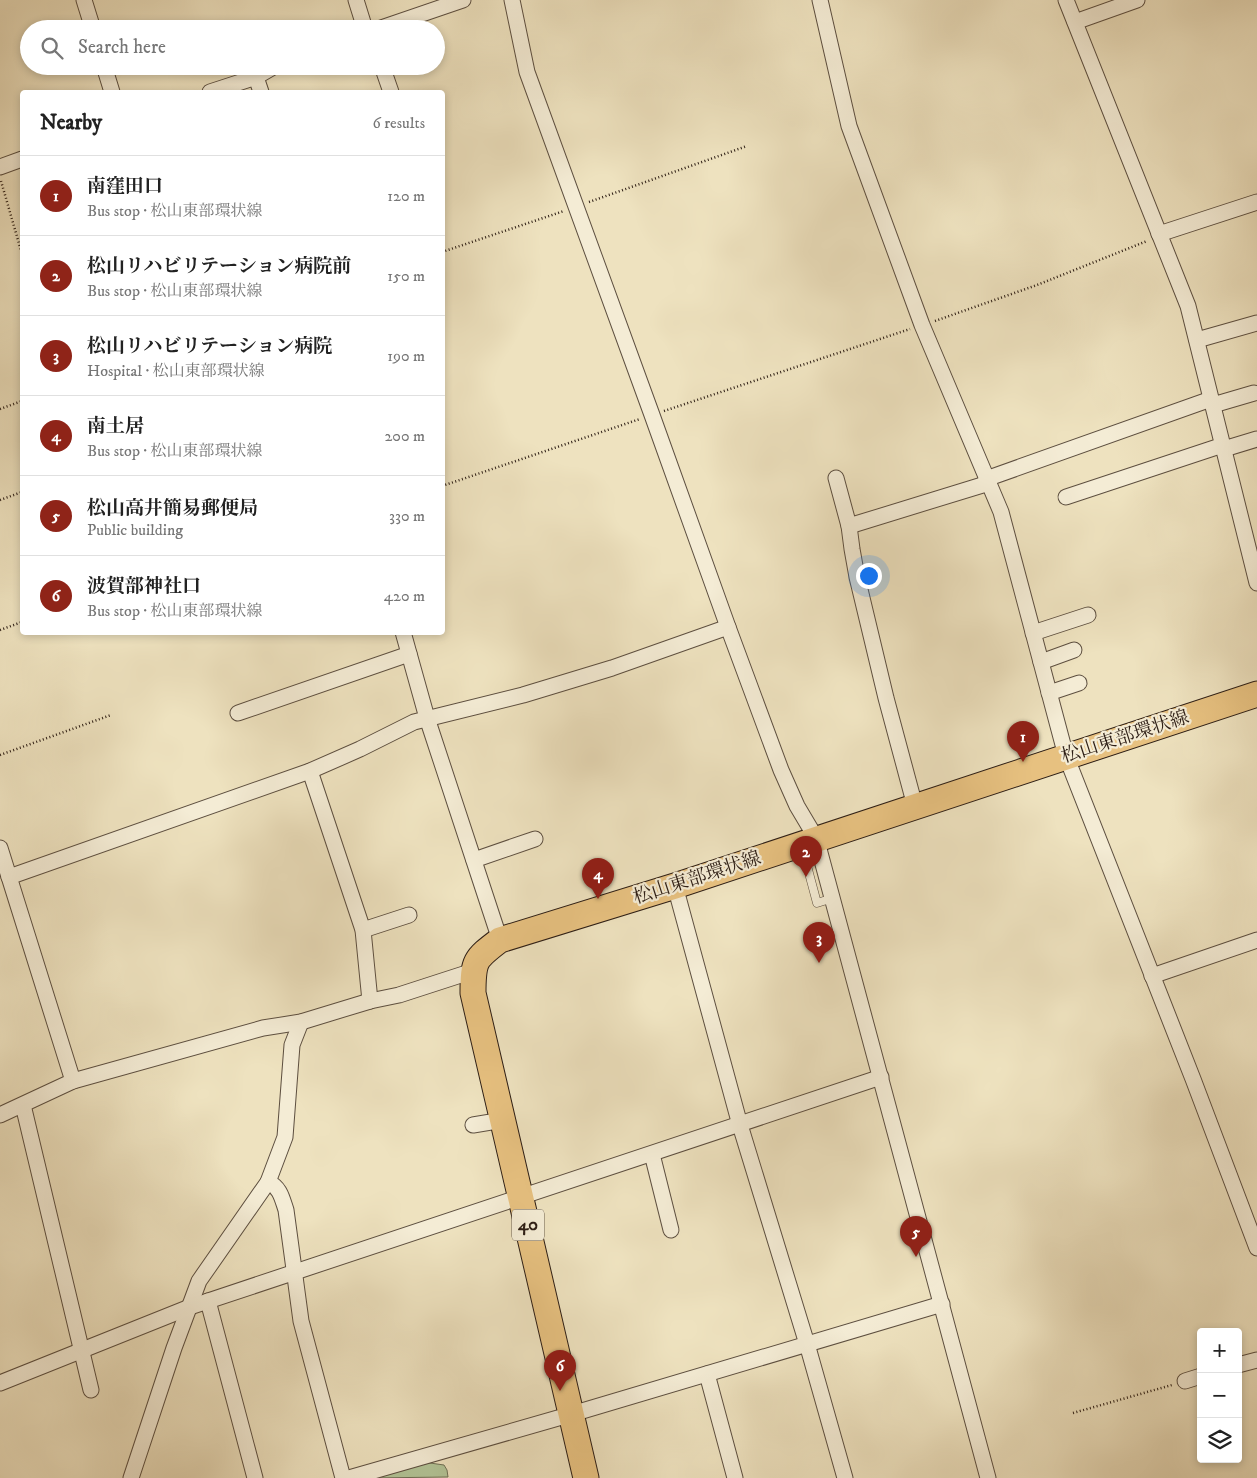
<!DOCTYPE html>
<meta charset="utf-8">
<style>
:root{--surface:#fff;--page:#f2f2f2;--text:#222;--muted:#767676;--line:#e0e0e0;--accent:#8f2418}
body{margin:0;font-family:"IM FELL DW Pica","Noto Serif JP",serif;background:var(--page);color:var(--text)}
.controls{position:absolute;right:15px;bottom:15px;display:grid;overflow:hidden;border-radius:5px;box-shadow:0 2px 8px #0003}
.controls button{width:45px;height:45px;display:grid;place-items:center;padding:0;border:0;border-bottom:1px solid var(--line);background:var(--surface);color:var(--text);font:25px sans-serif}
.you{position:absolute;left:868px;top:575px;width:18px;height:18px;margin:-12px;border:4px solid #fff;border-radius:50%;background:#1a73e8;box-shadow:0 0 0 8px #1a73e833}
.badge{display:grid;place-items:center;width:32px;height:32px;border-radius:50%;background:var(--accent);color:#fff;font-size:16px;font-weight:700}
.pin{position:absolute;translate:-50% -41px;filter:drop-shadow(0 1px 2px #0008)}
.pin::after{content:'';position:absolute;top:26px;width:18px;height:15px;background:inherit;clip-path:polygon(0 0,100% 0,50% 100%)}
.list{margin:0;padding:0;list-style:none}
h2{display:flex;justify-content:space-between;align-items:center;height:65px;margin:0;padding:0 20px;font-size:21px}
h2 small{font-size:16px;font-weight:400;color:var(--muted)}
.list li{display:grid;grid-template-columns:32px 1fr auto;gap:15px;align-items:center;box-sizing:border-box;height:80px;padding:0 20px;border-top:1px solid var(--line)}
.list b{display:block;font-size:19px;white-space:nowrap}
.list p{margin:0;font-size:16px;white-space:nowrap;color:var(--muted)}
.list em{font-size:16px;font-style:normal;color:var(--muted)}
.icon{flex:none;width:28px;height:28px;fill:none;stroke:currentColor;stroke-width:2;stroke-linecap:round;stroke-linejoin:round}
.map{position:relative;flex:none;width:1257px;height:1478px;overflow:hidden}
.search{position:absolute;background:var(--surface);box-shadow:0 2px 8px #0003;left:20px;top:20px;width:425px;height:55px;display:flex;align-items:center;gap:12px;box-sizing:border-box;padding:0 18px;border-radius:28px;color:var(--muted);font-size:19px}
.panel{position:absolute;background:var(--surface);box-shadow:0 2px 8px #0003;left:20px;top:90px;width:425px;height:545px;border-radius:5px}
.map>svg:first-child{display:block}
.green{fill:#b2c497;stroke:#707156}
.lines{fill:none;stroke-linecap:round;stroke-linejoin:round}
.service-casing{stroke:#5d4f40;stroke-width:9}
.minor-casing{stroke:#5d4f40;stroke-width:17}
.primary-casing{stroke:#2d1e15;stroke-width:27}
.path{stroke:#2d1e15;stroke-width:2.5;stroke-dasharray:1 2.5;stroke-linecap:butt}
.service{stroke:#f4ecd5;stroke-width:8}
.minor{stroke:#f4ecd5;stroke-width:15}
.primary{stroke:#e7c180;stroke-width:25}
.labels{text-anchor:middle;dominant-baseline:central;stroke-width:4.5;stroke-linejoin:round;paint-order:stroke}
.shield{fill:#f4ecd5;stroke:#695c4f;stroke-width:1}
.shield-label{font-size:18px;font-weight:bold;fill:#2d1e15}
.street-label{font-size:19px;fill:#2d1e15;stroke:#f4ecd5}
</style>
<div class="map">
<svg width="1257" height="1478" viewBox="0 0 1257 1478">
<rect width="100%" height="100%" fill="#eee2bf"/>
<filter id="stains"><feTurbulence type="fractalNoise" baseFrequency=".004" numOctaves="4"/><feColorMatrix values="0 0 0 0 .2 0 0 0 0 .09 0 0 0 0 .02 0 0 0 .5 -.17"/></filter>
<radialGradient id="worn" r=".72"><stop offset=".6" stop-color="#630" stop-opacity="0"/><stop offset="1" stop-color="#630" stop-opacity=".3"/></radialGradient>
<polygon class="green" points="423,1462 444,1465 447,1470 448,1477 369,1478"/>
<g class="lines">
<defs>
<polyline id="service" points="822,857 806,862 817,903 833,898"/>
<g id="minor">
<polyline points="84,0 93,29"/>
<polyline points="356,0 365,29"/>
<polyline points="512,0 527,72 652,415 728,627 781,770 797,806 816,838 988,1478"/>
<polyline points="820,0 849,126 922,325 1001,512 1066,756 1193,1079 1257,1248"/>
<polyline points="1066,0 1188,306 1257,583"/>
<polyline points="1075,22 1137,0"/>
<polyline points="378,29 463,0"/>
<polyline points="104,66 112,92"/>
<polyline points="382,66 391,92"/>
<polyline points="256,77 261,92"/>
<polyline points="210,92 256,77 275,66"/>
<polyline points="0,167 22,159"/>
<polyline points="1159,234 1257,202"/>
<polyline points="1197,340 1257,323"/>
<polyline points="1213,405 1254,393"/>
<polyline points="1224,449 1257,439"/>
<polyline points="836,478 849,526 852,549 857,577 886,698 915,806"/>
<polyline points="986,479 1211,399"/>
<polyline points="1066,497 1223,445"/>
<polyline points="849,526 989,483"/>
<polyline points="403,632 427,718 500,940"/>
<polyline points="1033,633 1088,615"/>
<polyline points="1041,662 1074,650"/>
<polyline points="1049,693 1079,683"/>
<polyline points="238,713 409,654"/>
<polyline points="310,771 363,930 370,1001"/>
<polyline points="0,848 73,1081"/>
<polyline points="474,860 535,839"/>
<polyline points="9,877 310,771 360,749 414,722 523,695 612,668 728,627"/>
<polyline points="675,886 740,1125 807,1344 845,1478"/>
<polyline points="363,930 409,915"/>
<polyline points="1152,976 1257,940"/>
<polyline points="23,1105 91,1390"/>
<polyline points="0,1115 73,1081 263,1028 301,1022 370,1001 399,995 473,971"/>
<polyline points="473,1125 503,1120"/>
<polyline points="652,1154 671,1230"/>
<path d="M268 1182C280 1187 282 1198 286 1210L301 1321 343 1478"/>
<polyline points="208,1301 255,1478"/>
<polyline points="1238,1365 1257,1360"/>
<polyline points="707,1374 735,1478"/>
<polyline points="1185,1381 1201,1376"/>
<polyline points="0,1383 190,1307 881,1077"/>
<polyline points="131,1478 174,1348 199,1281 268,1182 285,1137 292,1045 301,1022"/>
<polyline points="349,1478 572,1414 942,1304"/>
</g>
<path id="primary" d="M586 1478 473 993C473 960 475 959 500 940L675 886 1257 694"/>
</defs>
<use href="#service" class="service-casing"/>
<use href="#minor" class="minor-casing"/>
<use href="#primary" class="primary-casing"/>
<g class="path">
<polyline points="1,181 22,254"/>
<polyline points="589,202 747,146"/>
<polyline points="442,252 564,211"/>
<polyline points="935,321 1037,285 1147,241"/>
<polyline points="0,409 22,401"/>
<polyline points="664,411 910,329"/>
<polyline points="442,486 640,419"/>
<polyline points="0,500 22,492"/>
<polyline points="0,630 22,622"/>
<polyline points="0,755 111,715"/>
<polyline points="1073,1413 1172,1385"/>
</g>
<use href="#service" class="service"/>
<use href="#minor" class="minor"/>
<use href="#primary" class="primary"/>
</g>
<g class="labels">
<rect class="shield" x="512" y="1209.5" width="32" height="31" rx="4"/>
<g class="shield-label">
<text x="528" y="1225">40</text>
</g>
<g class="street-label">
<text transform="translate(1125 737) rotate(-18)">松山東部環状線</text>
<text transform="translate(697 878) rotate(-18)">松山東部環状線</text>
</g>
</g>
<rect width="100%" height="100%" filter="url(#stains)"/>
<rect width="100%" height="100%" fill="url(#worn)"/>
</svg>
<div class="controls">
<button>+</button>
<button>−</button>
<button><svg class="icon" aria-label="layers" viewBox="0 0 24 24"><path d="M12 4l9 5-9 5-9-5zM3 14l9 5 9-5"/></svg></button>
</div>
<div class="you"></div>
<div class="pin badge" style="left:1023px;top:762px">1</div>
<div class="pin badge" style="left:806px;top:877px">2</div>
<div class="pin badge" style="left:819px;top:963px">3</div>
<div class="pin badge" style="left:598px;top:899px">4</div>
<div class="pin badge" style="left:916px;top:1257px">5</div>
<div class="pin badge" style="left:560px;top:1391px">6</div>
<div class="search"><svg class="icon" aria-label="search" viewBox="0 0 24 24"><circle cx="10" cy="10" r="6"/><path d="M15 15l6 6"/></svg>Search here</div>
<section class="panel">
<h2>Nearby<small>6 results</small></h2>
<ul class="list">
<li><span class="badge">1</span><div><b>南窪田口</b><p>Bus stop · 松山東部環状線</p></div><em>120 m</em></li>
<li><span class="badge">2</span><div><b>松山リハビリテーション病院前</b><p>Bus stop · 松山東部環状線</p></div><em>150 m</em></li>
<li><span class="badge">3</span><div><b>松山リハビリテーション病院</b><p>Hospital · 松山東部環状線</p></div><em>190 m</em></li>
<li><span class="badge">4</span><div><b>南土居</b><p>Bus stop · 松山東部環状線</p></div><em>200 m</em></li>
<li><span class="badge">5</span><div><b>松山高井簡易郵便局</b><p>Public building</p></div><em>330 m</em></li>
<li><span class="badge">6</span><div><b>波賀部神社口</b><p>Bus stop · 松山東部環状線</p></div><em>420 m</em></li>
</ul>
</section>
</div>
